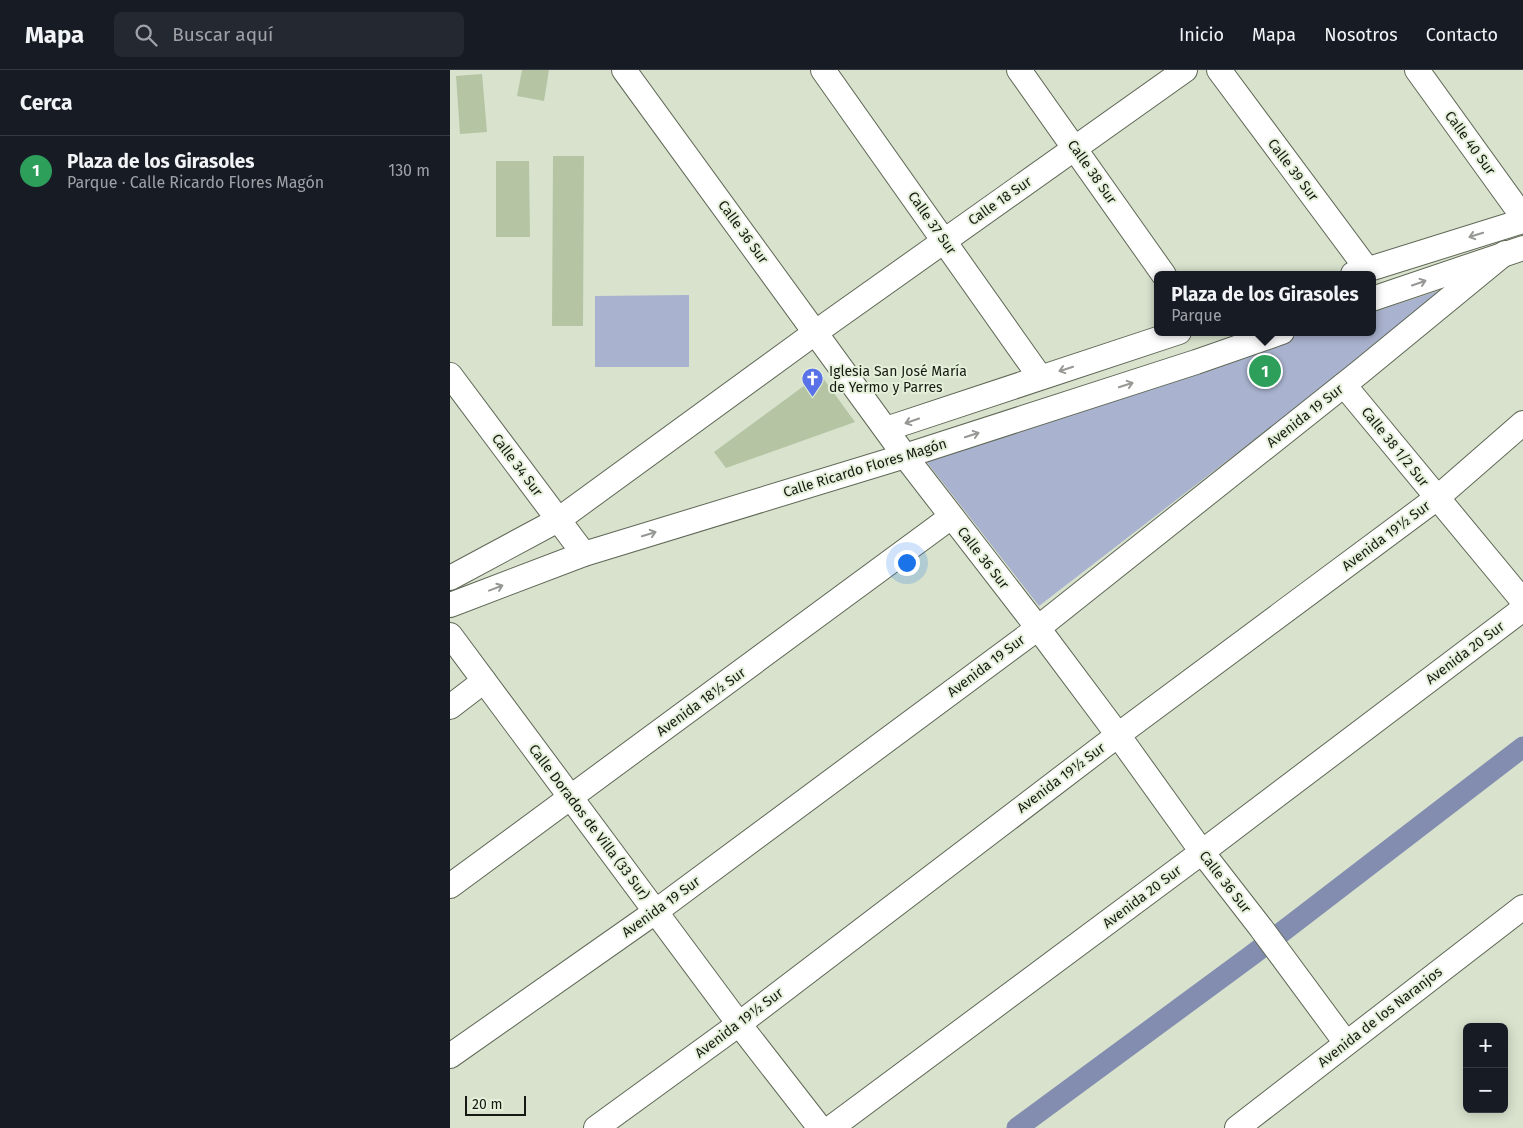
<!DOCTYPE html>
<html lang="es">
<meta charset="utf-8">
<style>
:root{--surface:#171b24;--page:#242831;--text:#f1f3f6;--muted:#9ea1a6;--line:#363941;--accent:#db2777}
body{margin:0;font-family:"Fira Sans",sans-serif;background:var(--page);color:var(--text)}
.controls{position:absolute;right:15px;bottom:15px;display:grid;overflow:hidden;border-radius:8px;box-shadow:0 2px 12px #0003}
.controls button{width:45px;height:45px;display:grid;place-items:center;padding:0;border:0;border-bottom:1px solid var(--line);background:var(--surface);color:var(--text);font:25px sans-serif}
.scale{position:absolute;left:15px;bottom:12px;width:61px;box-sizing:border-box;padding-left:5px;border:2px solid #161912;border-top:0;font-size:14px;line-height:18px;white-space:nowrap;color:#161912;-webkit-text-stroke:4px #e5f0da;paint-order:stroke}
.you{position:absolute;left:456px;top:492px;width:18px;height:18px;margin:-12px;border:4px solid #fff;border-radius:50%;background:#1a73e8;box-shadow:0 0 0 8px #1a73e833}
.badge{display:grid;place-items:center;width:32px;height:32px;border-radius:50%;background:var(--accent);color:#fff;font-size:16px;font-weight:700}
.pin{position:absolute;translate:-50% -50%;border:2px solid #fff;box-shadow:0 1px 5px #0006}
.popup{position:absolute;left:704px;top:201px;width:222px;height:65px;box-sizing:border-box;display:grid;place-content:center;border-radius:8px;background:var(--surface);filter:drop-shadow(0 1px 4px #0005);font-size:16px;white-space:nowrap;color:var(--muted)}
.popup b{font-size:19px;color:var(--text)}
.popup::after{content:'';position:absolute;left:50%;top:100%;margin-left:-10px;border:10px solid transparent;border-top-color:var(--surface)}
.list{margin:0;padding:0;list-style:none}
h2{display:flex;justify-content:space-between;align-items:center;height:65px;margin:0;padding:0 20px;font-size:21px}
h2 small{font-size:16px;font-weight:400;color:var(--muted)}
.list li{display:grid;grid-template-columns:32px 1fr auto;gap:15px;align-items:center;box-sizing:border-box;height:70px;padding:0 20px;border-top:1px solid var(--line)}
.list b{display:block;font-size:19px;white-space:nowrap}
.list p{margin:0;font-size:16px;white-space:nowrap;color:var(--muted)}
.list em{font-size:16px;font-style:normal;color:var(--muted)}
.icon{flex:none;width:28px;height:28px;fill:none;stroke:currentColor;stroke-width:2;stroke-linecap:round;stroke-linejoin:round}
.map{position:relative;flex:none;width:1073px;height:1058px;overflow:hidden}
header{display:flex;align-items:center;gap:30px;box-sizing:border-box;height:70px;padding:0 25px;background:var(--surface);border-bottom:1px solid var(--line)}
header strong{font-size:24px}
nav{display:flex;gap:28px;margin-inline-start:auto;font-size:18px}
.search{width:350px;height:45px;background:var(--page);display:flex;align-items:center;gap:12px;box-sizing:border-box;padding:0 18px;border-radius:8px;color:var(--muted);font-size:19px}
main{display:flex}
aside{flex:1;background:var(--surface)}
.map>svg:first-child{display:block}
.green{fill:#a9b2ce}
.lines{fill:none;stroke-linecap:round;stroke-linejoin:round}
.canal{stroke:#838daf;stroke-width:21}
.building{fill:#b5c5a3}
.street-casing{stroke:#5f6856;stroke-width:26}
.street{stroke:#fff;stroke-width:24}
.oneway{stroke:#969894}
.labels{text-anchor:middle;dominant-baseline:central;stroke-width:4;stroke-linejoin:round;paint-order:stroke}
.street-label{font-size:14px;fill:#161912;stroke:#e5f0da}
.poi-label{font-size:14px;fill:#161912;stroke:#e5f0da;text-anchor:start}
</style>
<header>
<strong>Mapa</strong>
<div class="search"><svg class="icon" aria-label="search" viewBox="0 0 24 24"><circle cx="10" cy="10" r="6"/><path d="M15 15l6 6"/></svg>Buscar aquí</div>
<nav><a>Inicio</a><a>Mapa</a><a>Nosotros</a><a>Contacto</a></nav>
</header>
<main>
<aside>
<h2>Cerca<small></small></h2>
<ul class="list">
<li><span class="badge" style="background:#2e9e5b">1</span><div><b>Plaza de los Girasoles</b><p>Parque · Calle Ricardo Flores Magón</p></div><em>130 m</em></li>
</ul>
</aside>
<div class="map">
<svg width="1073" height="1058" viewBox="0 0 1073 1058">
<rect width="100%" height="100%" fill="#d8e2cd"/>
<g class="green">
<polygon points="1003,216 589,536 472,386 858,262 922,262 923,242"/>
<polygon points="239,225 239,297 145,297 145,226"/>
</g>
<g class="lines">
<polyline class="canal" points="567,1058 802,885 1073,677"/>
</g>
<g class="building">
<polygon points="72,0 99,0 94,31 67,26"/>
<polygon points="32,4 37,62 10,64 6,6"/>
<polygon points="103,86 134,86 133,256 102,256"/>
<polygon points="46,91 79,91 80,167 46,167"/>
<polygon points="370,304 405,352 276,398 264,382"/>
</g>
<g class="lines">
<defs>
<g id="street">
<polyline points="174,0 455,386 588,558 668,665 752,782 811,858 896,973"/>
<polyline points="373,0 590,307"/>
<polyline points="569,0 714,205"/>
<polyline points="769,0 917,199"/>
<polyline points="967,0 1073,147"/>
<polyline points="903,204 1073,151"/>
<polyline points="922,229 1073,178"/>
<polyline points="0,305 134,484"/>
<polyline points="894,315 1073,531"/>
<polyline points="436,359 729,262"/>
<polyline points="0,508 108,450 366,262 735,0"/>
<polyline points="0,535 134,484 455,386 746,292 832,262"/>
<polyline points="0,565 289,954 370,1058"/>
<polyline points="0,637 34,611"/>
<polyline points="0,816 501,447"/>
<polyline points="0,986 205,842 588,558 910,302 1055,183"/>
<polyline points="146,1058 289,954 668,665 987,428 1073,353"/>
<polyline points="381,1058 752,782 1073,539"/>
<polyline points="787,1058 1073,837"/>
</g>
</defs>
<use href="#street" class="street-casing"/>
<use href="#street" class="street"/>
</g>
<defs><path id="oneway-shaft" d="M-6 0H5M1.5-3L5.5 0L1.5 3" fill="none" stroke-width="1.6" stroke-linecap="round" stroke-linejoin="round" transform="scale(1.25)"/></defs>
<g class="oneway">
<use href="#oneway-shaft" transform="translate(1026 165) rotate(163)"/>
<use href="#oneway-shaft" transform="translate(969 213) rotate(-19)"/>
<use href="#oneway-shaft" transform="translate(616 299) rotate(162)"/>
<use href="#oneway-shaft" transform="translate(676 315) rotate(-18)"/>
<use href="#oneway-shaft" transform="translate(462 351) rotate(161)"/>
<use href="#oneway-shaft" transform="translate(522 365) rotate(-18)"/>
<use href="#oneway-shaft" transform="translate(199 464) rotate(-17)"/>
<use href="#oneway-shaft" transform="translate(46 518) rotate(-21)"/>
</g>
<defs>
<symbol id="church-pin" viewBox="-11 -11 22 30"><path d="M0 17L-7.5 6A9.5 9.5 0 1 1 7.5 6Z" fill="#5972e8" stroke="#e5f0da"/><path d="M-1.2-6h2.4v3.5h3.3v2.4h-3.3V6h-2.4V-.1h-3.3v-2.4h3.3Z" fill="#fff"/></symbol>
</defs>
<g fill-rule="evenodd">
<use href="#church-pin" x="350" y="296" width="25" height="34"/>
</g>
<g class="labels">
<g class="street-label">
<text transform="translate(1020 73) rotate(54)">Calle 40 Sur</text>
<text transform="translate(843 100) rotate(53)">Calle 39 Sur</text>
<text transform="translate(642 102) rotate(55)">Calle 38 Sur</text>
<text transform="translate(550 131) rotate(-35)">Calle 18 Sur</text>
<text transform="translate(482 153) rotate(55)">Calle 37 Sur</text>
<text transform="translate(293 162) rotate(54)">Calle 36 Sur</text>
<text transform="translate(855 346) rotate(-38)">Avenida 19 Sur</text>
<text transform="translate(945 377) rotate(51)">Calle 38 1/2 Sur</text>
<text transform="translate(67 395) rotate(53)">Calle 34 Sur</text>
<text transform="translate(415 398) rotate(-17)">Calle Ricardo Flores Magón</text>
<text transform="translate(936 466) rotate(-37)">Avenida 19½ Sur</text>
<text transform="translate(533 488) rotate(52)">Calle 36 Sur</text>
<text transform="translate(1015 583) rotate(-37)">Avenida 20 Sur</text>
<text transform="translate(536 596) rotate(-37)">Avenida 19 Sur</text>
<text transform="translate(251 632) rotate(-36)">Avenida 18½ Sur</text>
<text transform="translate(611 708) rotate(-37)">Avenida 19½ Sur</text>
<text transform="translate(139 752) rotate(53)">Calle Dorados de Villa (33 Sur)</text>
<text transform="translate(775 812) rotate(52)">Calle 36 Sur</text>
<text transform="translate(692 827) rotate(-37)">Avenida 20 Sur</text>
<text transform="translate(211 837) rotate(-36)">Avenida 19 Sur</text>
<text transform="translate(930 947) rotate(-38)">Avenida de los Naranjos</text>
<text transform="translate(289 953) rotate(-37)">Avenida 19½ Sur</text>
</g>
<g class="poi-label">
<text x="379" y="301">Iglesia San José María<tspan x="379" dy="16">de Yermo y Parres</tspan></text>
</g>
</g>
</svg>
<div class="controls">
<button>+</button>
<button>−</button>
</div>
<div class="scale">20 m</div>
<div class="you"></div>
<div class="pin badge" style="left:815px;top:301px;background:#2e9e5b">1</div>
<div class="popup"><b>Plaza de los Girasoles</b>Parque</div>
</div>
</main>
